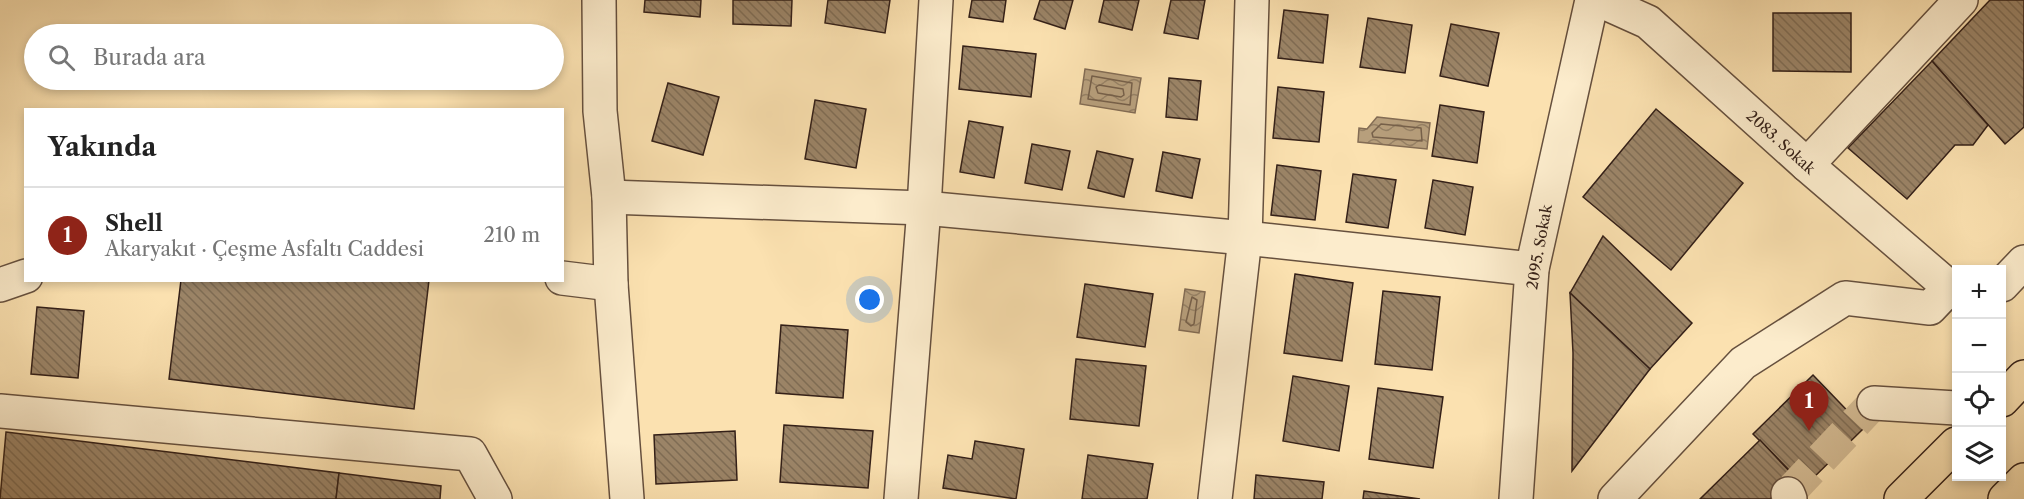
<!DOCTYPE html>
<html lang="tr">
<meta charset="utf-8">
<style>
:root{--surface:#fff;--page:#f2f2f2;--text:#222;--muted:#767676;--line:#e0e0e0;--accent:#8f2418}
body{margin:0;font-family:"Libre Caslon Text",serif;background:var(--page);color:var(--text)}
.controls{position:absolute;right:18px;bottom:18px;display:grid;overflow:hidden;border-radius:0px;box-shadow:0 3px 9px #0003}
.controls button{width:54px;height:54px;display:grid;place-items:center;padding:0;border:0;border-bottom:2px solid var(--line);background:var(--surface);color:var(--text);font:30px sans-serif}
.you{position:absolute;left:870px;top:300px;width:21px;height:21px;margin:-15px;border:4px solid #fff;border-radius:50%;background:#1a73e8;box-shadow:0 0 0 9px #1a73e833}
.badge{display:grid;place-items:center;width:39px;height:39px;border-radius:50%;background:var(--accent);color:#fff;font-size:20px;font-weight:700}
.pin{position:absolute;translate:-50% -50px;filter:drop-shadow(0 2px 3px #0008)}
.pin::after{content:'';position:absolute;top:32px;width:21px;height:18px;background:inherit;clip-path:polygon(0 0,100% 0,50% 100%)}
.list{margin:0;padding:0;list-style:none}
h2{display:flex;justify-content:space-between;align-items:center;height:78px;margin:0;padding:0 24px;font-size:26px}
h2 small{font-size:20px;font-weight:400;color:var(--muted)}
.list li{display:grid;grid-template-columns:39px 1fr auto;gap:18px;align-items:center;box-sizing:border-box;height:96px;padding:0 24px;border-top:2px solid var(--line)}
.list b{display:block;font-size:22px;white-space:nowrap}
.list p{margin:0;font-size:20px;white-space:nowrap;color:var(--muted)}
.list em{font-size:20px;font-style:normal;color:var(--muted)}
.icon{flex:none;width:33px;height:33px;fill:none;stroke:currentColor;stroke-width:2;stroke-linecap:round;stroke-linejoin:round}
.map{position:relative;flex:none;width:2024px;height:499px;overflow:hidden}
.search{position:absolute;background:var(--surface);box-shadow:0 3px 9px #0003;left:24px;top:24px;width:540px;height:66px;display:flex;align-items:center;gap:15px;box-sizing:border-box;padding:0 21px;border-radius:33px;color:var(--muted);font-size:22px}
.panel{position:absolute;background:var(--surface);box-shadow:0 3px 9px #0003;left:24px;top:108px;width:540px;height:174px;border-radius:0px}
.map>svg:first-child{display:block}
.water{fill:url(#water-waves);stroke:#836c54;stroke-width:1.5}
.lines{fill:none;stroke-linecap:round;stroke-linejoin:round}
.shore{stroke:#76604a;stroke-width:1.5}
.building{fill:url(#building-back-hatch);stroke:#342018;stroke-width:1.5}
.minor-tunnel{stroke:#d3ba92;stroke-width:33;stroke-dasharray:33 16;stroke-linecap:butt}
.minor-casing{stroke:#66503e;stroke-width:36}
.highway-casing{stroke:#342018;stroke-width:36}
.minor{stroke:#fceccc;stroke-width:33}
.highway{stroke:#fbe1b0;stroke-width:33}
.labels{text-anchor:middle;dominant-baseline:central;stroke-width:6;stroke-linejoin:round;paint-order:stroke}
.street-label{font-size:15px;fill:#342018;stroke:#fceccc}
</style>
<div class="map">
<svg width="2024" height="499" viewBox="0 0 2024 499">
<defs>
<pattern id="water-waves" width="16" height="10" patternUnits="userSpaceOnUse" patternTransform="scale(1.5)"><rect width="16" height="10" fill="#b79f7c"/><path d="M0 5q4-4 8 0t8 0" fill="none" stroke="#968165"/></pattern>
<pattern id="building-back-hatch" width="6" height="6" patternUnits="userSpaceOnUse" patternTransform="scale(1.5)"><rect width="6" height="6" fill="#9b8467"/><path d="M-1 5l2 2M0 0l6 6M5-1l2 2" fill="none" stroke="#7f6c54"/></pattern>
</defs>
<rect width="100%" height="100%" fill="#fbe1b0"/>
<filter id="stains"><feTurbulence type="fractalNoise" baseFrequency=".00333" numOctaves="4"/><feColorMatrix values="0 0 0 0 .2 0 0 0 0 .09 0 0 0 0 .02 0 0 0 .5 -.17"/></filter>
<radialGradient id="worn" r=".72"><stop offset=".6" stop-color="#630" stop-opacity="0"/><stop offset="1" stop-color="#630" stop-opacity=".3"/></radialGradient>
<g class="water">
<polygon points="1085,69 1141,78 1135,113 1080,104"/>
<polygon points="1377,117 1430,123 1427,149 1358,142 1359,128 1367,129"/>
<polygon points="1185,289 1205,292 1199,333 1179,330"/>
</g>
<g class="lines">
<g class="shore">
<polygon points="1092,76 1132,83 1130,105 1088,99"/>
<polygon points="1099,85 1123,89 1124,95 1121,97 1098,93 1096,87"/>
<polygon points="1381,124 1421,128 1422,141 1373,137 1372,133"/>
<polygon points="1192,297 1197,300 1194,324 1191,326 1186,322"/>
</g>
</g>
<g class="building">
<polygon points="645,0 701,0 700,17 644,12"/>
<polygon points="733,0 792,0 791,26 733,24"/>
<polygon points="828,0 890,0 885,33 825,23"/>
<polygon points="972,0 1006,0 1003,22 969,17"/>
<polygon points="1040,0 1073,0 1065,29 1034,19"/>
<polygon points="1104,0 1139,0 1132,30 1099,22"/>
<polygon points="1171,0 1205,0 1198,39 1164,33"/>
<polygon points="1990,0 2024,0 2024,127 2005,144 1932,61"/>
<polygon points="1284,10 1328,15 1323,63 1278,58"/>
<polygon points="1773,13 1851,13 1851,72 1773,71"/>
<polygon points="1368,18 1412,25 1405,73 1360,67"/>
<polygon points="1451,24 1499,33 1488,86 1440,76"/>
<polygon points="963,46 1036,54 1031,97 959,89"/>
<polygon points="1932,61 1988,125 1973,145 1955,145 1907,199 1848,148"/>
<polygon points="1169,78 1201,81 1197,120 1166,117"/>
<polygon points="668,83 719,97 703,155 652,141"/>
<polygon points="1278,87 1324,92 1319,142 1273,138"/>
<polygon points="815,100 866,109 856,168 805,159"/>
<polygon points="1440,105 1484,112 1477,163 1432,156"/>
<polygon points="1656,109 1743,183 1671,270 1583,197"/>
<polygon points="969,121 1003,127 994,178 960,172"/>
<polygon points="1032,144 1070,151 1062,190 1025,183"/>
<polygon points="1097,151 1133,159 1124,197 1088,188"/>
<polygon points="1163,152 1200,159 1192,198 1156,191"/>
<polygon points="1277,165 1321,171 1315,220 1271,215"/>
<polygon points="1353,174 1396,180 1388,228 1346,222"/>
<polygon points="1433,180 1473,187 1465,235 1425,228"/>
<polygon points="1603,236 1692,323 1650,369 1570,293"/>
<polygon points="1295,274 1353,283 1342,361 1284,353"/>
<polygon points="181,280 429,280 414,409 169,379"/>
<polygon points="1085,284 1153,294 1145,347 1077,337"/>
<polygon points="1383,291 1440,297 1432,370 1375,364"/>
<polygon points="1570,293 1650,369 1572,471 1573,353"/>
<polygon points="37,307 84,311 78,378 31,374"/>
<polygon points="781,325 848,330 843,398 776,393"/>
<polygon points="1076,359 1146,366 1139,426 1070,419"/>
<polygon points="1813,375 1864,428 1805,486 1753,434"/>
<polygon points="1293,376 1349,386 1339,451 1283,441"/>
<polygon points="1378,388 1443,397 1433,468 1369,459"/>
<polygon points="784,425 873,431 868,488 780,482"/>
<polygon points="735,431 737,480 656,484 654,435"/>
<polygon points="6,432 339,473 336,499 0,499"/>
<polygon points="1760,440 1794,476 1770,499 1700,499"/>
<polygon points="975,441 1024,449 1016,499 943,488 948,455 972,459"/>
<polygon points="1088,455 1153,464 1147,499 1082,499"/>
<polygon points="339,473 441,486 440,499 336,499"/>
<polygon points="1256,475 1324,482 1322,499 1254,499"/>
<polygon points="1364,491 1420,499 1363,499"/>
</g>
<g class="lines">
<polyline class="minor-tunnel" points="1788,494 1874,403"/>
<defs>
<g id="minor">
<polyline points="599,0 600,111 609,197 611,284 627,499"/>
<polyline points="1599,0 1648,22 1807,165 1956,293"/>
<polyline points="1807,165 1961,0"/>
<polyline points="609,197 924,208 1245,238 1532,269"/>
<polyline points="562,278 611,284"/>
<polyline points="0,285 26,276"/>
<polyline points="2002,285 2024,262"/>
<polyline points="1874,403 1956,408"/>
<polyline points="0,411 470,454 495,499"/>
<polyline points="1788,494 1790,499"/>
<polyline points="901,499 924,208 936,0"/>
<polyline points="1215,499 1245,238 1252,0"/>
<polyline points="1516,499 1532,269 1592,0"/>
<polyline points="1615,499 1743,363 1845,298 1930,308 1949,288"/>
</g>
<g id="highway">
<polyline points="2002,400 2024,377"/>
<polyline points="1901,499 1956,444"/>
<polyline points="2005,499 2024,480"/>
</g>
</defs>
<use href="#minor" class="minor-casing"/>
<use href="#highway" class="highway-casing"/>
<use href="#minor" class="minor"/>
<use href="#highway" class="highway"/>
</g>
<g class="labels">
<g class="street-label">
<text transform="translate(1781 142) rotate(42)">2083. Sokak</text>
<text transform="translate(1539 247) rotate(-80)">2095. Sokak</text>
</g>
</g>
<rect width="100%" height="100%" filter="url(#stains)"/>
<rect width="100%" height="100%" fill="url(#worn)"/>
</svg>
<div class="controls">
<button>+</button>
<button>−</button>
<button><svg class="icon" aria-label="locate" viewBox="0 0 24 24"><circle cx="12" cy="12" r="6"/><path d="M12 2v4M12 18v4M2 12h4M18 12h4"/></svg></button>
<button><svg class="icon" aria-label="layers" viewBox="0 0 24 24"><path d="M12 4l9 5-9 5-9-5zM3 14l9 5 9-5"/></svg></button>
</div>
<div class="you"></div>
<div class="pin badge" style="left:1809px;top:431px">1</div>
<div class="search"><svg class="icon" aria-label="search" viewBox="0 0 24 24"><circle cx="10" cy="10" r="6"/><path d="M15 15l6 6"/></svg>Burada ara</div>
<section class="panel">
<h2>Yakında<small></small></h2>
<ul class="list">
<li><span class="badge">1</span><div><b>Shell</b><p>Akaryakıt · Çeşme Asfaltı Caddesi</p></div><em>210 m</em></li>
</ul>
</section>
</div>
